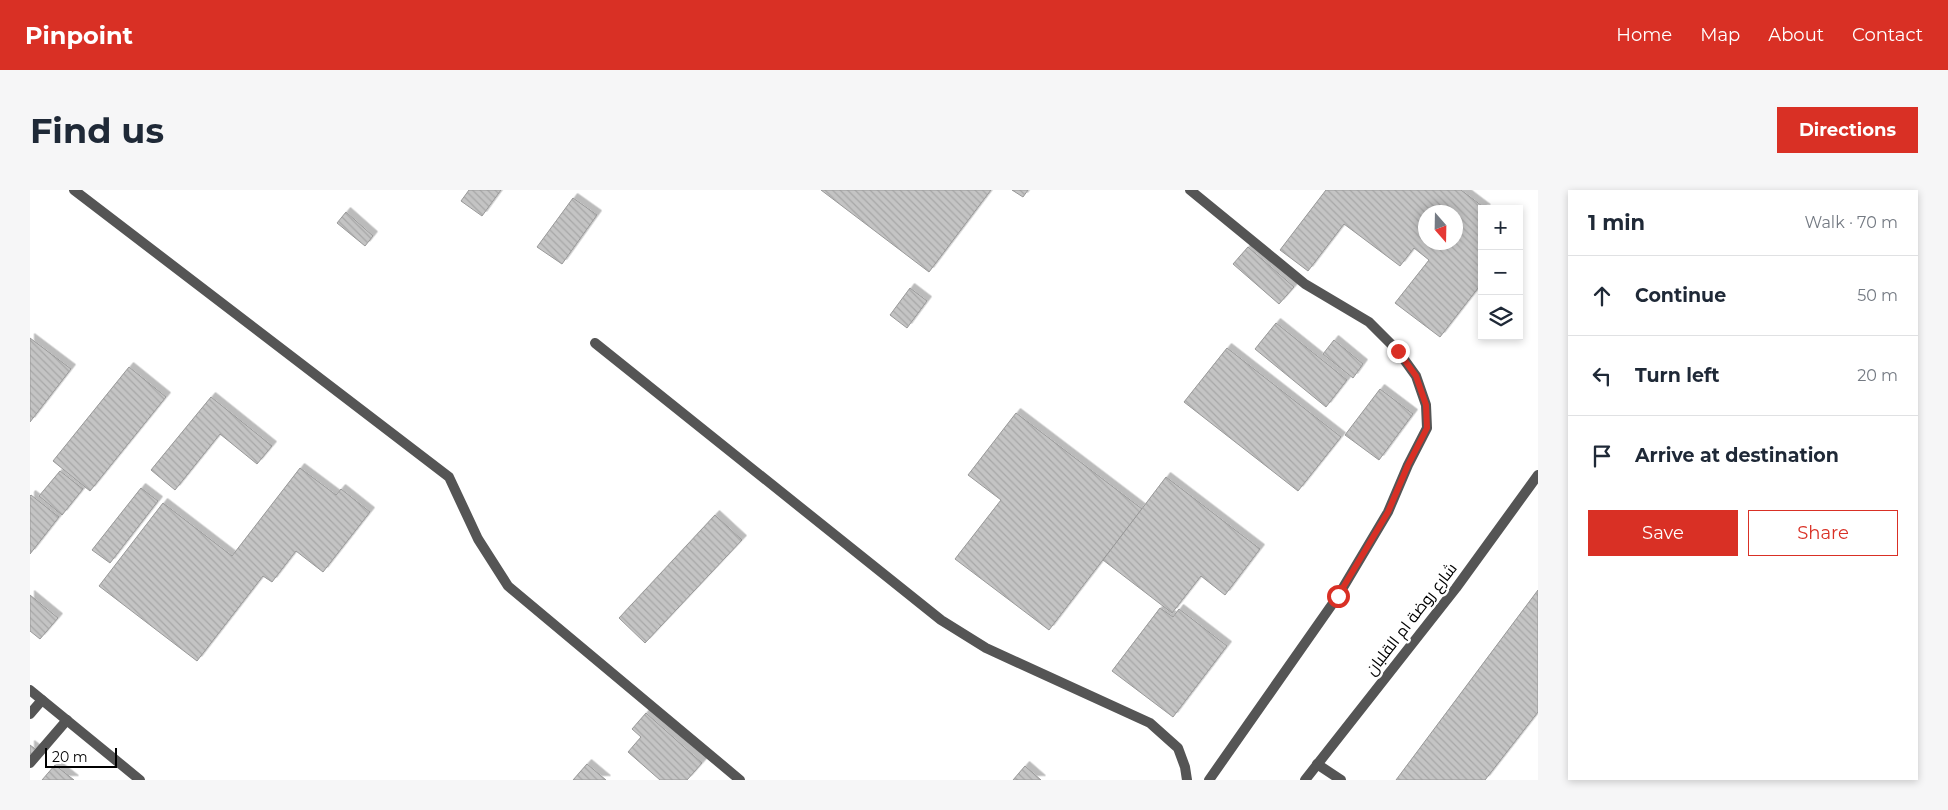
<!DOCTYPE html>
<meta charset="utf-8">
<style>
:root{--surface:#fff;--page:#f6f6f7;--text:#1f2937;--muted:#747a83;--line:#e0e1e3;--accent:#d93025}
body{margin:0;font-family:Montserrat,Cairo,sans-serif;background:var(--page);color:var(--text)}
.controls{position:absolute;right:15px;top:15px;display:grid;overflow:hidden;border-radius:0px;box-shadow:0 2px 8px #0003}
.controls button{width:45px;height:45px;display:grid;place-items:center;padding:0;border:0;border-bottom:1px solid var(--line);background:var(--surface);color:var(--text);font:25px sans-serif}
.compass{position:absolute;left:1388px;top:15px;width:45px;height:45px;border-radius:50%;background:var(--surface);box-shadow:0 2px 8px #0003;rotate:160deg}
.scale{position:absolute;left:15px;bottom:12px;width:72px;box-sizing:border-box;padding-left:5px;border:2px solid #000;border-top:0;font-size:14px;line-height:18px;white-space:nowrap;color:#000;-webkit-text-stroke:4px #fff;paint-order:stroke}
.stop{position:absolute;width:15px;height:15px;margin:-11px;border:4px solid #d93025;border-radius:50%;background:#fff}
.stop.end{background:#d93025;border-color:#fff;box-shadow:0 1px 5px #0008}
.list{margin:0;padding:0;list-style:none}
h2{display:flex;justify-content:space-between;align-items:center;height:65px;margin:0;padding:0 20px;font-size:21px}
h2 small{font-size:16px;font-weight:400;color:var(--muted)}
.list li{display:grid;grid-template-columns:32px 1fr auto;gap:15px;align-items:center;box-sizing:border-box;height:80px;padding:0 20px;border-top:1px solid var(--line)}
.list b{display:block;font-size:19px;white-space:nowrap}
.list em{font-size:16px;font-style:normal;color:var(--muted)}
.actions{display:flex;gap:10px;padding:15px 20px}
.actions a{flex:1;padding:11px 0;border:1px solid var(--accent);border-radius:0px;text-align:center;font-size:18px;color:var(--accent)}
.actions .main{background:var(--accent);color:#fff}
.icon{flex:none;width:28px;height:28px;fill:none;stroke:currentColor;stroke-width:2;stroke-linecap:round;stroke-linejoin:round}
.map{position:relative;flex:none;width:1508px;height:590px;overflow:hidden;border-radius:0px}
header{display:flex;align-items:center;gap:30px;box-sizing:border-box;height:70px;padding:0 25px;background:var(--accent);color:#fff}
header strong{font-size:24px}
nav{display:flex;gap:28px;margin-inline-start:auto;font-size:18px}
.intro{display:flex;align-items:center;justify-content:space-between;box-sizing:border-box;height:120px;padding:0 30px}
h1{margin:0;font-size:35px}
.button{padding:12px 22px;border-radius:0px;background:var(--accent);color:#fff;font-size:18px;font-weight:700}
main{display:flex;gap:30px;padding:0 30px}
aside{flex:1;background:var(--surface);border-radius:0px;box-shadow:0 2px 8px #0003}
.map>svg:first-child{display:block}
.building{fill:url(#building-back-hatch);stroke:#999;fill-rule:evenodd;filter:url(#shadow)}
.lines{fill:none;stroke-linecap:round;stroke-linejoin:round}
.lane{stroke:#555;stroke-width:10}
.street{stroke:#555;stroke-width:10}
.route{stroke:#d93025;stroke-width:6}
.labels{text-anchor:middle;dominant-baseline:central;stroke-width:5;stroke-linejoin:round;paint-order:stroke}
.street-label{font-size:16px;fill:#000;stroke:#fff}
</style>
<header>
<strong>Pinpoint</strong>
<nav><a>Home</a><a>Map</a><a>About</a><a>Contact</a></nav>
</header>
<div class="intro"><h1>Find us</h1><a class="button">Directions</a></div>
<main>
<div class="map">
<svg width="1508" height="590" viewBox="0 0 1508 590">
<defs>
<pattern id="building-back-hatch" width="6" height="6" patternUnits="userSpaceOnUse" patternTransform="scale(1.25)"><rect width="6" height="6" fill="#c4c4c4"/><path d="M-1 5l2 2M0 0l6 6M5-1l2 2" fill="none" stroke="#a7a7a7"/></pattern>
<filter id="shadow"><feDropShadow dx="4.5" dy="-4.5" stdDeviation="0" flood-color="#0004"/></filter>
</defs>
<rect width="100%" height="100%" fill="#fff"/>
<g class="building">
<polygon points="439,0 471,0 452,26 431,11"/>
<polygon points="791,0 961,0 899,82"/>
<polygon points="982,0 998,0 993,7"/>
<path d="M1296 0H1431L1456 19H1452V93L1410 147 1365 113 1399 70 1384 58 1370 76 1314 34 1278 81 1250 60ZM1396 22H1426V52H1396Z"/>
<polygon points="543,8 567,25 532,74 507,57"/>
<polygon points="316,22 343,46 335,56 307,33"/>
<polygon points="1218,57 1264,97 1249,114 1203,74"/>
<polygon points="880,98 897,111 877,138 860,125"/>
<polygon points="1246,133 1317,190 1296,217 1225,159"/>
<polygon points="0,148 41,179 0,232"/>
<polygon points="1304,150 1333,174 1323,188 1293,164"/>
<polygon points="1197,158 1311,247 1268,301 1154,212"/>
<polygon points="99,177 136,207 60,301 23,271"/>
<polygon points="1350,199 1383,224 1349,270 1315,245"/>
<polygon points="181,207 242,256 227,274 190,244 145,300 121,280"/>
<polygon points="986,223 1112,319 1019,440 925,369 971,310 938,285"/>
<polygon points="270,278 306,305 311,299 340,322 293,382 266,361 242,392 233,386 167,471 69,396 133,313 202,366"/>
<polygon points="30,281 53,299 32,325 9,306"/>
<polygon points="1136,287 1230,359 1195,405 1171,386 1142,423 1073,370"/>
<polygon points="111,298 128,311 80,373 62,360"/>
<polygon points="1,305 29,327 0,364 0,306"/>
<polygon points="685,325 712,350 615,453 589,428"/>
<polygon points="1508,400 1508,522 1455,590 1366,590"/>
<polygon points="0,405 28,428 10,449 0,441"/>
<polygon points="1130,418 1143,427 1149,419 1197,456 1143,527 1082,481"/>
<polygon points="616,523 672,573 657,590 630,590 598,562 611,547 602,539"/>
<polygon points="0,555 8,561 0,570"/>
<polygon points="557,574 576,590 543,590"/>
<polygon points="25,575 44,590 12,590"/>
<polygon points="995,576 1011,590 983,590"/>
</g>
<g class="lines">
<g class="lane">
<polyline points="44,0 419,287 448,349 478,396 710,590"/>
<polyline points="1160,0 1275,94 1339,132 1368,161 1386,186 1396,215 1397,238 1378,275 1358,322 1308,406 1179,590"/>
<polyline points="565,153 911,430 956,458 1120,533 1148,558 1155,577 1157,590"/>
<polyline points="0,524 12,510"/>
<polyline points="0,573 37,530"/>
<polyline points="1287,574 1311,590"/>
</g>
<g class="street">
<polyline points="0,500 110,590"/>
<polyline points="1275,590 1426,398 1508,285"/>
</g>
</g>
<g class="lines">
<polyline class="route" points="1308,406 1358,322 1378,275 1397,238 1396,215 1386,186 1368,161"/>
</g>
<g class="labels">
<g class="street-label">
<text transform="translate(1381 429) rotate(-52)">شارع روضة ام القلبان</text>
</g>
</g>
</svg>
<div class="controls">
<button>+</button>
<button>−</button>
<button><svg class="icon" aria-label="layers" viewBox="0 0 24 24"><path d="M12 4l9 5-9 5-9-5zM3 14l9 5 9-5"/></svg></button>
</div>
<svg class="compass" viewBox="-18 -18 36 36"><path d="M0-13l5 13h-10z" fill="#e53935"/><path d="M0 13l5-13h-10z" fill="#747a83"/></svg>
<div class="scale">20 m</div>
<div class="stop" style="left:1308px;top:406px"></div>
<div class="stop end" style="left:1368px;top:161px"></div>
</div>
<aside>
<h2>1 min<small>Walk · 70 m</small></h2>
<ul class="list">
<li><svg class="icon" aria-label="ahead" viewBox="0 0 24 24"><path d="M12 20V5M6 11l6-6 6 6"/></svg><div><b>Continue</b></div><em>50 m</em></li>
<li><svg class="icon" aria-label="left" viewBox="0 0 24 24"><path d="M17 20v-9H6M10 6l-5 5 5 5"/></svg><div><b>Turn left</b></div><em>20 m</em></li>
<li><svg class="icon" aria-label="arrive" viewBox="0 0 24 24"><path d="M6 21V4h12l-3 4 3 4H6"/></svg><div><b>Arrive at destination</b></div></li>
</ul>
<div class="actions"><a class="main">Save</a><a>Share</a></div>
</aside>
</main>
